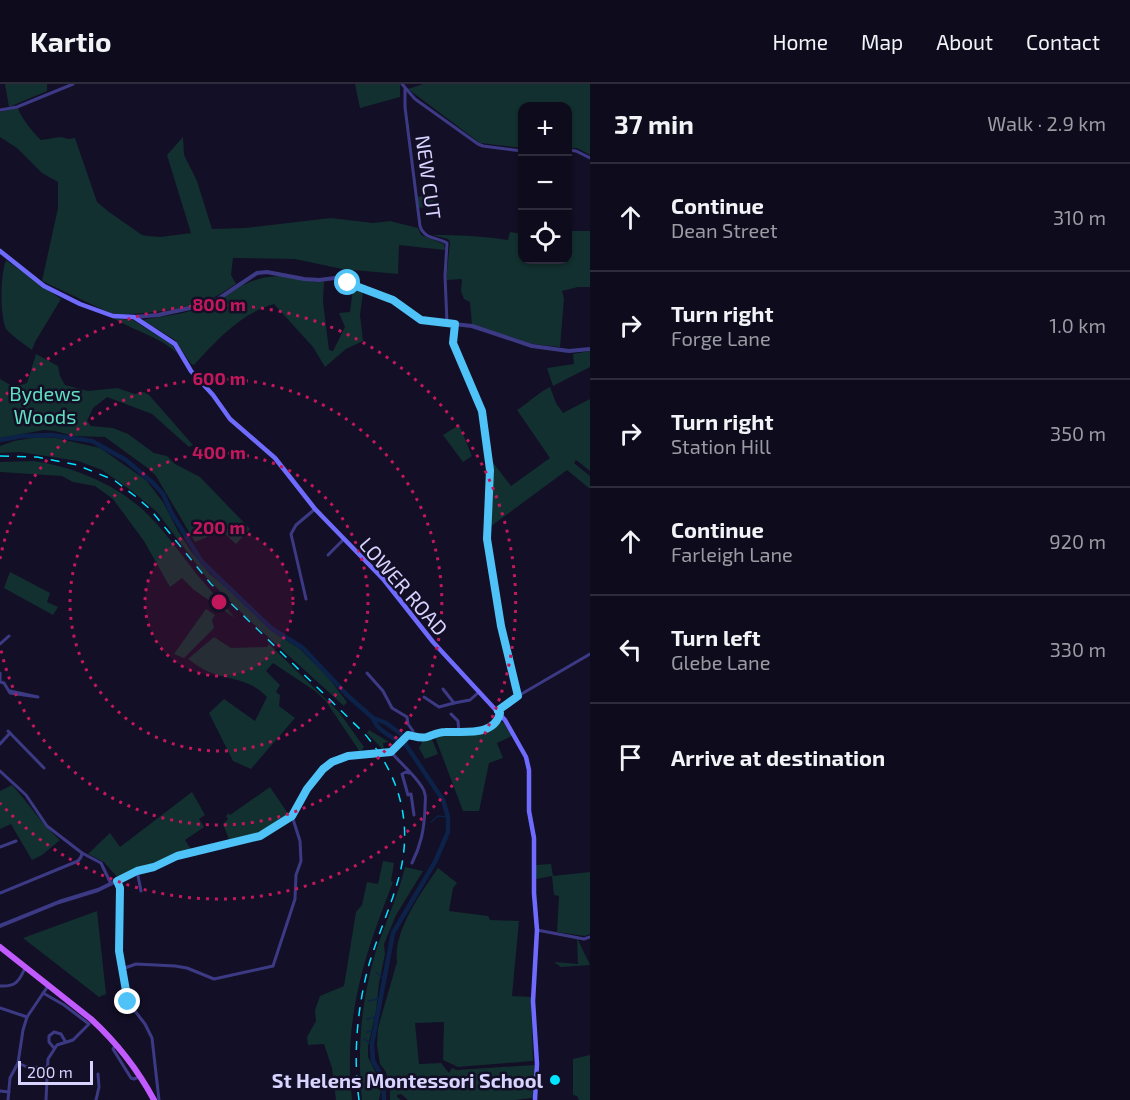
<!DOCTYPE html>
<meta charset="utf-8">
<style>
:root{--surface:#0e0b1c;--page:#1c1929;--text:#f1f3f6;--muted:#9b9ba3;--line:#2e2b3b}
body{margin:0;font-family:"Exo 2",sans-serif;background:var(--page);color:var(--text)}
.controls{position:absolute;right:18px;top:18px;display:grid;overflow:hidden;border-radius:12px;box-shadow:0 2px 4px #0004}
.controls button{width:54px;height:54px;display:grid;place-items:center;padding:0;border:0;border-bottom:2px solid var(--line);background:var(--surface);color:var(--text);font:30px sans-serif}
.scale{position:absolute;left:18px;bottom:15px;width:75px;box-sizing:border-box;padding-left:6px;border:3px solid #d9d4ff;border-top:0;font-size:16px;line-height:21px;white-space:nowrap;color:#d9d4ff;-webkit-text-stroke:4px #130f26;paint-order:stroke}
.stop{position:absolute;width:18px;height:18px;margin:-14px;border:4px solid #4fc3f7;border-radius:50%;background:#fff}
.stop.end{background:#4fc3f7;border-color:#fff;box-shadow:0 2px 6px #0008}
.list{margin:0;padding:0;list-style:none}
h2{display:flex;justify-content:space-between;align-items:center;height:78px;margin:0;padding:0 24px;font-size:26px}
h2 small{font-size:20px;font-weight:400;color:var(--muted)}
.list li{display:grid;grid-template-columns:39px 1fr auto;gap:18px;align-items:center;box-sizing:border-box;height:108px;padding:0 24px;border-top:2px solid var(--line)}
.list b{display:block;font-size:22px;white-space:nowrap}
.list p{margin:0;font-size:20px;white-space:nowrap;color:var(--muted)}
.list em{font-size:20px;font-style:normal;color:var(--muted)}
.icon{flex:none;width:33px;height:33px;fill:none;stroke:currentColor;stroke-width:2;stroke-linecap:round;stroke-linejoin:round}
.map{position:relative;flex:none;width:590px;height:1016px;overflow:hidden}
header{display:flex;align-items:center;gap:36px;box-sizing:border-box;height:84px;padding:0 30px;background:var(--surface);border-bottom:2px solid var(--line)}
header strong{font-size:28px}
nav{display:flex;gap:33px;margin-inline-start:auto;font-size:21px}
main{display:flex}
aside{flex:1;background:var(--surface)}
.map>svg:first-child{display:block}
.green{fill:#12302f}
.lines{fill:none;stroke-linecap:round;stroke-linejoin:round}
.stream{stroke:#0c2248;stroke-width:1.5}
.river{stroke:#0c2248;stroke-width:4.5}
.minor{stroke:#3d3a85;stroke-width:3}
.tertiary{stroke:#3d3a85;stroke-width:4}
.secondary{stroke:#6f6bff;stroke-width:4.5}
.primary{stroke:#c25bff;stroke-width:6}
.rail{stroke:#00e5ff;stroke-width:1.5;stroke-dasharray:9 8;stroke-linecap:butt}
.route{stroke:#4fc3f7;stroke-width:8}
.ring{fill:none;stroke:#c2185b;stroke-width:3;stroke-dasharray:3 6}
.poi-dot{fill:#00e5ff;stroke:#130f26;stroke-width:2}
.labels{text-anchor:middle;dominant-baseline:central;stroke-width:5;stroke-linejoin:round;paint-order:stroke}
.street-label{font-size:20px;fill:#d9d4ff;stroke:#130f26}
.park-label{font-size:20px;fill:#5fe0c0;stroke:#130f26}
.poi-label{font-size:20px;font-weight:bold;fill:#d9d4ff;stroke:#130f26;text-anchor:end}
.centre{fill:#c2185b;stroke:#130f26;stroke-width:3}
.ring-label{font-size:18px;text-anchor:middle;font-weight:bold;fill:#c2185b;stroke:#130f26;stroke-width:5;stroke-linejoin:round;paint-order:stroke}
</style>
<header>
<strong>Kartio</strong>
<nav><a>Home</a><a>Map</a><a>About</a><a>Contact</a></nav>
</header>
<main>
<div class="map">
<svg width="590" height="1016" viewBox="0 0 590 1016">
<rect width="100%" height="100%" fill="#130f26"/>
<g class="green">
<polygon points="5,0 47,0 47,7 9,23"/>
<polygon points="355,0 400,0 400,13 360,24"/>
<polygon points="423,0 590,0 590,71 577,64 568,64 568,22 522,22 522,64 480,59 408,5"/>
<path d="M18 24C20 32 34 50 41 56L60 53 69 55 75 54 97 118 109 128 142 151 148 152 160 153 191 149 167 71 183 53 184 71 197 97 212 145 246 144 331 134 373 139 390 137 418 144 421 151 444 160 445 166 399 161 398 190 342 185 295 175 233 174 231 191 236 200C226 206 215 214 203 219 186 225 128 233 110 229L42 197 58 124V98L42 89 17 64 0 53V28Z"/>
<polygon points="433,111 434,122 418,124 417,113"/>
<path d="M568 147H590V203H578L562 207 564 215 560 263 533 260 472 241 470 218 464 215 461 207 462 195 446 196 450 158 448 155 432 151C458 151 483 152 508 156L510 148 522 150V176H568Z"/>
<path d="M6 176 61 215 35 258 32 266C24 260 13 253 6 245 0 231 0 192 6 176Z"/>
<path d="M280 192 316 198 324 197 323 218 329 266 333 267 345 243 339 229 350 228 353 204 363 208 360 231 363 257 346 265 325 283 313 263 274 220C241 229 216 257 194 281L191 280 175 256 143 236C162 232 185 230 203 223 233 210 244 193 280 192Z"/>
<path d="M113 234 133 236 172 261 178 270C159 252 134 247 113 234Z"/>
<polygon points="590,267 590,283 553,302 547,284 574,280 573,270"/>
<polygon points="36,270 58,282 60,292 65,301 88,307 117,304 135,310 144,308 149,311 193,361 189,363 152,330 107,313 93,324 87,337 91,342 113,344 128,350 154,369 167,372 175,380 200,393 250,445 236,460 222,447 195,458 156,392 149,385 105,353 74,352 55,347 44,346 0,354 0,295 14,303 27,299"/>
<path d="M550 303 556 319 563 329 590 315V387L576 376 574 379 590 392V405L567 386 490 443 491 376 511 402 550 374 517 326C528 319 539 308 550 303Z"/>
<polygon points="459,341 472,372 463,378 443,351"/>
<polygon points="38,353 56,354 100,364 146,396 163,418 178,447 191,467 210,490 246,520 273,548 300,565 328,593 347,618 344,622 247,534 206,493 157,428 132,407 102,386 78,377 20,368 0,369 0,362 14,357"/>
<path d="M33 377C71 382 113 399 142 425 163 444 180 469 198 492 210 506 223 520 235 534L194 506 182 494 170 503 144 457 113 415 95 402 73 398 62 392 0 388V378Z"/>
<polygon points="10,488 50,509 47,518 58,523 53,531 4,504"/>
<polygon points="206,525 215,531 212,536 214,544 184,574 174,570"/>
<path d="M214 553 231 564 267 563 269 560 339 628 364 663 360 668 325 616 315 607 273 579 266 587 280 601 276 608 280 611 279 622 295 634 251 685 233 677 209 629 224 615 255 637 267 613C251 595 229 596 209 588 202 585 195 580 188 575Z"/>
<polygon points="500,637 504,639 512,652 497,659 503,674 489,679 479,727 463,727 435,653 444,650 477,651"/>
<polygon points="369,646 389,658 383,659 384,665 382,665 367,649"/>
<polygon points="431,653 438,670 425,675 419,664 423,656"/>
<path d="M12 701C29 719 41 740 60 756L42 771 32 776 11 740 0 745V707Z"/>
<path d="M270 703 289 731C270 744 252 752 230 758L223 740 228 735 226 732 229 729 230 731Z"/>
<polygon points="192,708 205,731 199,735 204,743 185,756 192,767 117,793 104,778 88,770 110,749 120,763"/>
<path d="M383 777 394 779 391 797 393 798C364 873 343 934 352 1016H336L332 984 324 960 308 961 307 953 316 937 315 926 320 912 344 902 356 828 362 821 367 798 378 800Z"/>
<polygon points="551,780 553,792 590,788 590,850 585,852 557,848 559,812 554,811 552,792 536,795 536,781"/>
<path d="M405 783 423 787 396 831 384 860 385 870 379 899 376 927 368 962V973L379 995 381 1007 379 1016H362C357 967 361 918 375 870 384 841 398 813 405 783Z"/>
<path d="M438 784 457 799 453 804 449 827 488 832 490 836 519 837 512 912 531 913 533 977 458 983 443 976 444 938 415 939 419 980 441 979 449 989 452 984 456 986 535 981 533 1014 514 1016H408L401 1010 397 1011V1013L401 1016H390V1005L386 988 380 980 377 961 378 944 397 878C393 847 421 809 438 784Z"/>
<polygon points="97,827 106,910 99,913 23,854"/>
<polygon points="577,854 590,881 561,883 554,878 578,880"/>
<polygon points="590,971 590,1016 579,1016 577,1012 573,1011 573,975"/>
</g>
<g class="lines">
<g class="stream">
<polyline points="431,738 438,732 448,733"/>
<polyline points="376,888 385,896"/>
<polyline points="369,917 381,914"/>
<polyline points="367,935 378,932"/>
<polyline points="367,948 375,946"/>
<polyline points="364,955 372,960"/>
</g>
<g class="river">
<polyline points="0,356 22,352 51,351 92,357 126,376 153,399 163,410 172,430 202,478 271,544 303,564 348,612 373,634 386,639 401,650 406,661 443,716 448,733 448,748 435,778 393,849 372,960 373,977 383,994 384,1016"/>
<path d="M373 634C376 646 393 654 404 660"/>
</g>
<g class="minor">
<polyline points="402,0 415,15 478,60 483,62 522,67"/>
<path d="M405 5V23L420 142C424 155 436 153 447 159L445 192 447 239"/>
<polyline points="0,26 17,23 73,0"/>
<polyline points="568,66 576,67 590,74"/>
<polyline points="455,240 453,259 482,327 490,386 487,455 501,542 518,612"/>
<polyline points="328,471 344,455"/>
<polyline points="306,515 291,450 296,441 315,425"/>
<polyline points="0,560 9,552"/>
<polyline points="0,589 0,597"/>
<polyline points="367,589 383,607 392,624 407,633 408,640 413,647 412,652"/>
<polyline points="0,598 4,599 10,609 38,613 10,607"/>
<polyline points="443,605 454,619 470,616 479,608"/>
<polyline points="424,613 439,623 454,619"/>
<polyline points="498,627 518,612 590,570"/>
<polyline points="451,630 458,637 459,648"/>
<polyline points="8,647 44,684"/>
<polyline points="0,660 10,649"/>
<path d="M391 668C401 680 414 690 422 703 427 710 425 717 425 725 424 746 421 761 412 779"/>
<polyline points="0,687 26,711 47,742 82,769 101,779 111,800"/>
<polyline points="409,689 406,688 402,690 408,711 411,710 414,731"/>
<polyline points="0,763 16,757"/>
<polyline points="137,787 141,807"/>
<polyline points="117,797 120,804 119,867 126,910 128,918 145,940 152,954 159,1016"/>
<polyline points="0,809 78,777 81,773 82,769"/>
<polyline points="537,846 584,855 590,853"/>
<polyline points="122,885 136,880 175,882 187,884 214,895 273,882 295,815 296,791 301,777 300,757 292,732"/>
<path d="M0 902C15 903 19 898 25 884"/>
<polyline points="43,909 64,921 89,940 73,956 57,961 48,975 46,1016"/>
<polyline points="0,924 27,933"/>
<polyline points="116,961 113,965 131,994 134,995 139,993"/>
<polyline points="54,964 49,958 49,952 54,948 61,950 65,957"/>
<polyline points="18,979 27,983 48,984"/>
<polyline points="0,1007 9,1008"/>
<polyline points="8,1016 10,994 18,979 23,946 27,933 48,902"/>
<polyline points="96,1016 99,1003 98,990"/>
</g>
<g class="tertiary">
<polyline points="134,233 158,231 204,221 218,215 257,189 267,188 304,195 319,196 335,194 393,216 416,233 426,237 472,242 532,262 569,267 590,265"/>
<path d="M0 842 59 818 98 806 137 787 154 783 177 773 260 752 292 732 307 705 323 685 332 678 348 672 391 668 408 651C414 652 421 655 427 653 433 651 438 648 445 648 463 647 494 653 500 629"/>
</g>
<polyline class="secondary" points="0,167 44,202 80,220 113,232 134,233 175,260 191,287 213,311 230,335 275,374 315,425 384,496 433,558 505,636 526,673 529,686 529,727 534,754 534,809 537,846 533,917 537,980 535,1016"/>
<path class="primary" d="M0 863 91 935C116 958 138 986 154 1016"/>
<path class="rail" d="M0 372 37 373 77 381 114 396 135 412 150 425 211 500 364 649C398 689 413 736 400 789 392 821 377 852 368 884 357 926 353 973 359 1016"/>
</g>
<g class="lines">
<path class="route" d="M128 918 119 867 120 804 117 797 137 787 154 783 177 772 260 752 292 732 307 705 323 685 332 678 348 672 391 668 408 651C414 652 421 655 427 653 433 651 438 648 445 648 464 647 494 653 500 629L498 627 500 625 518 612 501 542 487 455 490 386 482 327 453 259 455 240 421 236 393 216 348 199"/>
</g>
<circle cx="219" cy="518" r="74" fill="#c2185b" fill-opacity=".12"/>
<g class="ring">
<circle cx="219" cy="518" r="74"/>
<circle cx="219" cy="518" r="149"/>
<path d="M0 475A223 223 0 1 1 0 561"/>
<path d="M0 317A297 297 0 1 1 0 719"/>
</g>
<circle class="poi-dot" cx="555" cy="996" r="6"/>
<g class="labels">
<g class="street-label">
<text transform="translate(429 93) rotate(82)">NEW CUT</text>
<text transform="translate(404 502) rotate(49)">LOWER ROAD</text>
</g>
<g class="park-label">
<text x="45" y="309">Bydews<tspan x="45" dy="23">Woods</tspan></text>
</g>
<g class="poi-label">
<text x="543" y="996">St Helens Montessori School</text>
</g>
</g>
<circle cx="219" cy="518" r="9" class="centre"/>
<g class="ring-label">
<text x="219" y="227">800 m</text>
<text x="219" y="301">600 m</text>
<text x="219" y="375">400 m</text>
<text x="219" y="450">200 m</text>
</g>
</svg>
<div class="controls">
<button>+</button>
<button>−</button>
<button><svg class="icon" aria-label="locate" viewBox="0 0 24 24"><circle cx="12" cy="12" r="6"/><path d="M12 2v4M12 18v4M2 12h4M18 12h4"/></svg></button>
</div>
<div class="scale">200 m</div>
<div class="stop" style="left:348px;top:199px"></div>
<div class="stop end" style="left:128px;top:918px"></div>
</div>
<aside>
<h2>37 min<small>Walk · 2.9 km</small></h2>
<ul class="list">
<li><svg class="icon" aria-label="ahead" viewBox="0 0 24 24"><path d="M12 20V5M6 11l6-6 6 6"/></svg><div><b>Continue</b><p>Dean Street</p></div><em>310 m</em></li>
<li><svg class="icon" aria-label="right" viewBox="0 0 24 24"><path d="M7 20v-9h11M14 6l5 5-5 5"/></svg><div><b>Turn right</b><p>Forge Lane</p></div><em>1.0 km</em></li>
<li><svg class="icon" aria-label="right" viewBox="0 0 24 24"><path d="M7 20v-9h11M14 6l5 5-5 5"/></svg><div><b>Turn right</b><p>Station Hill</p></div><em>350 m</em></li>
<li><svg class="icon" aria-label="ahead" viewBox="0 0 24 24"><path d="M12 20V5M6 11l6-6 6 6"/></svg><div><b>Continue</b><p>Farleigh Lane</p></div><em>920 m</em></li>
<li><svg class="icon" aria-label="left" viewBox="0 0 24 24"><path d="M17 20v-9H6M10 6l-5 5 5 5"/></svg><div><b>Turn left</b><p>Glebe Lane</p></div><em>330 m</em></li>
<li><svg class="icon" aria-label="arrive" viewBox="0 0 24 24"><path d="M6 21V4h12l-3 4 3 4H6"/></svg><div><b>Arrive at destination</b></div></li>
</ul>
</aside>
</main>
